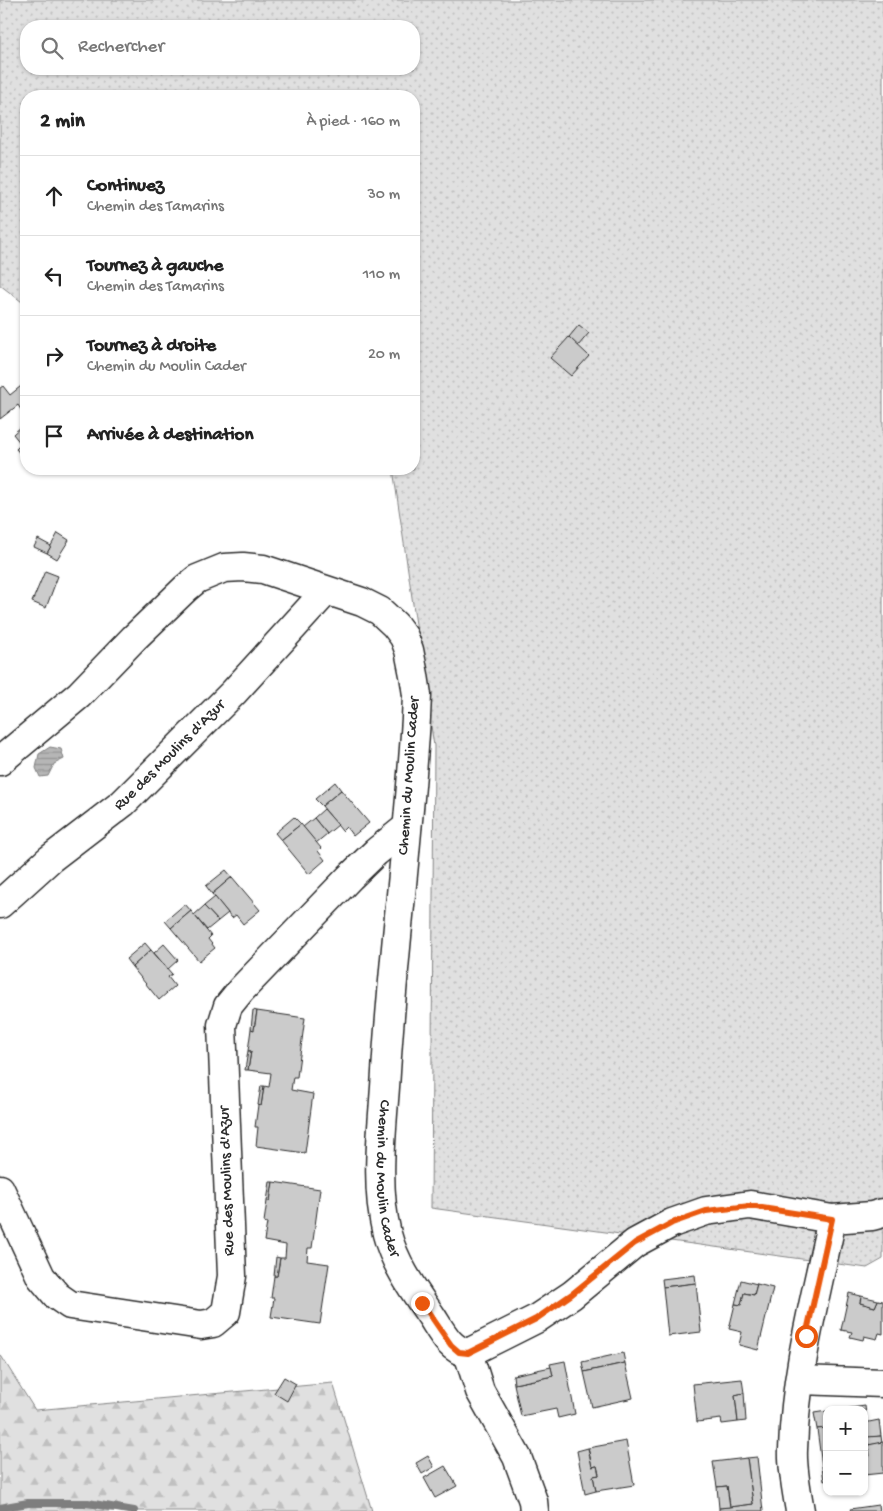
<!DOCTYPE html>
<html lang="fr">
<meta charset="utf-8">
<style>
:root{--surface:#fff;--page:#f6f6f6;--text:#222;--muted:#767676;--line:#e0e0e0}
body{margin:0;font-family:"Gochi Hand",sans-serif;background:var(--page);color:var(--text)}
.controls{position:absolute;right:15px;bottom:15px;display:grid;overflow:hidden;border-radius:10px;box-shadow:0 1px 4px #0004}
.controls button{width:45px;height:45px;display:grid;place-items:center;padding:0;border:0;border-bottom:1px solid var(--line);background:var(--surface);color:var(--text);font:25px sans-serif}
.stop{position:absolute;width:15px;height:15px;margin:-11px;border:4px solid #ea580c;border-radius:50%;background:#fff}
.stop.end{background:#ea580c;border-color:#fff;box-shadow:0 1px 5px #0008}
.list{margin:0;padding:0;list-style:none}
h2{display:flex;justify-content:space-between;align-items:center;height:65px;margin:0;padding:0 20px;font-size:21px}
h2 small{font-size:16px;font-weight:400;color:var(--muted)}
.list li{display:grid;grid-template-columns:32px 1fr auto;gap:15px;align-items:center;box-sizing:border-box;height:80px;padding:0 20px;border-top:1px solid var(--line)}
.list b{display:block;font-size:19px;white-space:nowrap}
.list p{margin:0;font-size:16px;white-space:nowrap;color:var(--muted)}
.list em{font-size:16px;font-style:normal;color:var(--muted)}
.icon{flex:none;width:28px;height:28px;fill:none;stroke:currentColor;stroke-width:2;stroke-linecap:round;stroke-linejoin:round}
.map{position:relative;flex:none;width:883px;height:1511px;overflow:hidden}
.search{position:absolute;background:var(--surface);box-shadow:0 1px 4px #0004;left:20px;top:20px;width:400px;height:55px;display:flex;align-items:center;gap:12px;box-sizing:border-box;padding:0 18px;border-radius:20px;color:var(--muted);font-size:19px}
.panel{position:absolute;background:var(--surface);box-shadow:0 1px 4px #0004;left:20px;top:90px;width:400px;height:385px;border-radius:20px}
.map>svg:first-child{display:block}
.grass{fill:url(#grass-dots);stroke:#868686;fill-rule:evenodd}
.forest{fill:url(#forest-firs);stroke:#868686}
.water{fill:url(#water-rules);stroke:#7e7e7e}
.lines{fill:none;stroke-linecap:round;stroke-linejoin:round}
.stream{stroke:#7e7e7e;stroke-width:8}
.building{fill:#cbcbcb;stroke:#2b2b2b}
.minor-casing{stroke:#2b2b2b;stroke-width:31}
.minor{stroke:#fff;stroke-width:28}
.route{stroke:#ea580c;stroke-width:6}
.labels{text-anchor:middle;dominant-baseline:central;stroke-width:4;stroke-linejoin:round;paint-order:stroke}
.street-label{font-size:16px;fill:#2b2b2b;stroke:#fff}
</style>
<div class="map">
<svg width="883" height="1511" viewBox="0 0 883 1511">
<defs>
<pattern id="grass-dots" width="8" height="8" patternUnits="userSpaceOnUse" patternTransform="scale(1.25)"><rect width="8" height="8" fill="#e0e0e0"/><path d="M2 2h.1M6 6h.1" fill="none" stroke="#c0c0c0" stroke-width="1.8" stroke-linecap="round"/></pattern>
<pattern id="forest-firs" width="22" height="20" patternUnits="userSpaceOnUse" patternTransform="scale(1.25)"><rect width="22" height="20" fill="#e0e0e0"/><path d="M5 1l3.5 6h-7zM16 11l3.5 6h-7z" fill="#c0c0c0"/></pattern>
<pattern id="water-rules" width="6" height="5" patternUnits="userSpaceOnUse" patternTransform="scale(1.25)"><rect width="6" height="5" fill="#b6b6b6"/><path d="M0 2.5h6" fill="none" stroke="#949494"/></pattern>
</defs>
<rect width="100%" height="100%" fill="#fff"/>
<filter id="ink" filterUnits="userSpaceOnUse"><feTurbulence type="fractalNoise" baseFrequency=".02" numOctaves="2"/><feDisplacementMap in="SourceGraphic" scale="10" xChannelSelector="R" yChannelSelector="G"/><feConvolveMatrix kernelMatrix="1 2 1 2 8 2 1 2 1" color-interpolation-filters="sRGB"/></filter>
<g filter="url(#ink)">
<path class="grass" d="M0 0H883V1259L867 1268 431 1208 434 746 393 469H414V96H26V305L0 285ZM26 26H414V69H26Z"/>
<polygon class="forest" points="0,1354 35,1410 333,1383 372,1511 0,1511"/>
<polygon class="water" points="50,747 61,749 64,759 54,764 48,776 40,777 36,768 39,754"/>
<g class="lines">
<polyline class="stream" points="0,1508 28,1503 88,1503 134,1511"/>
</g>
<g class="building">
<polygon points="579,325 589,333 578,346 569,337"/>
<polygon points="569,337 589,356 571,376 550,358"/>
<polygon points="26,382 26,410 23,413 18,405 0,419 0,388 3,386 10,395"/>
<polygon points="23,425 25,428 26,427 26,456 24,458 16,449 21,444 13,434"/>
<polygon points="58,533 69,540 57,559 47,553"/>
<polygon points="38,539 51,546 47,553 34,547"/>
<polygon points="45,571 58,576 46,608 32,602"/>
<polygon points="335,782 341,790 322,806 315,799"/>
<polygon points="341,790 369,823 353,836 346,827 342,831 322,806"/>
<polygon points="324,809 338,825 327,834 314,818"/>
<polygon points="294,817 301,824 281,840 275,833"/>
<polygon points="314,818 327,834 316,843 303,827"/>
<polygon points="301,824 321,848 318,851 325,860 309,874 281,840"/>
<polygon points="226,870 232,877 212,894 206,886"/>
<polygon points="232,877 260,910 243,924 236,915 232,918 212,894"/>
<polygon points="215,897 228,913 218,921 204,906"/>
<polygon points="185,904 191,911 171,928 165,921"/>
<polygon points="204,906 218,921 207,930 194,915"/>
<polygon points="191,911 211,936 208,939 215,948 199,961 171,928"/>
<polygon points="145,943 151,950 132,967 126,959"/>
<polygon points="164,944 178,960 168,969 154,953"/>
<polygon points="151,950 172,974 168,977 175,986 159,1000 132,967"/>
<polygon points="253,1010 257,1011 254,1030 251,1029"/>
<polygon points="257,1011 305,1018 297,1077 293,1077 291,1090 313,1094 305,1153 256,1146 258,1127 255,1127 258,1105 261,1106 264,1086 269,1087 271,1073 248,1070 251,1051 248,1051 251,1029 254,1030"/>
<polygon points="248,1051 251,1051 248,1070 245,1070"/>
<polygon points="261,1086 264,1086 261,1106 258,1105"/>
<polygon points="270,1182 273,1182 270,1201 267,1201"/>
<polygon points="273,1182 320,1189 312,1248 308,1248 307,1261 329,1264 320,1324 271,1317 274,1298 271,1298 274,1276 277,1276 280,1258 285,1258 286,1245 264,1241 267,1223 264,1222 267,1201 270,1201"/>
<polygon points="276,1257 280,1258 277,1276 274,1276"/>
<polygon points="695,1275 696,1283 663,1287 662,1279"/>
<polygon points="741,1280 757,1284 754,1295 744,1293 741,1305 735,1304"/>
<polygon points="696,1283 701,1332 668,1336 663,1287"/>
<polygon points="757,1284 773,1288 758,1350 739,1345 742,1332 729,1329 735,1304 741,1305 744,1293 754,1295"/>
<polygon points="849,1293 861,1296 860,1303 875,1307 878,1300 883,1301 883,1334 879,1333 877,1339 864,1336 863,1340 850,1337 852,1332 841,1330"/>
<polygon points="861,1296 878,1300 875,1307 860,1303"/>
<polygon points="623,1353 625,1363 584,1372 582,1362"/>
<polygon points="565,1361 575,1414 558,1418 556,1409 521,1416 514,1384 553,1376 550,1364"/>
<polygon points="625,1363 633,1398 592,1407 584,1372"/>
<polygon points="551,1367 553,1376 514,1384 513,1375"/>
<polygon points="284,1377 296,1384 287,1401 274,1393"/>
<polygon points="742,1379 744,1393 735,1395 738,1422 722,1424 721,1419 697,1422 693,1384"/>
<polygon points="744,1393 746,1421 738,1422 735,1395"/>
<polygon points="865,1406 867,1422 864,1422 864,1410 838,1410"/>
<polygon points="827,1411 827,1428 817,1429 814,1413"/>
<polygon points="879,1420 881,1436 864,1438 864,1423"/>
<polygon points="827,1428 827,1480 824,1481 817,1429"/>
<polygon points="881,1436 882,1443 868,1445 867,1437"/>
<polygon points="626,1441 634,1485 596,1491 593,1476 599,1475 597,1466 592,1467 588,1448"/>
<polygon points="883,1442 883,1473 864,1475 864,1457 870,1456 868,1445"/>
<polygon points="588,1448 592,1467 597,1466 599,1475 593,1476 596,1491 585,1494 577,1451"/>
<polygon points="428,1456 434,1467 422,1474 416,1463"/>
<polygon points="757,1457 763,1511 719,1511 719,1508 753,1504 747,1458"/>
<polygon points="747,1458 753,1504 730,1507 727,1486 717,1487 713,1462"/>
<polygon points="445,1466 457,1486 435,1498 424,1478"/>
<polygon points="727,1486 730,1507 719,1508 717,1487"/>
<polygon points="878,1505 879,1511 851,1511 850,1509"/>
</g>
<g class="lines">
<defs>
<g id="minor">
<path id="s1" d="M0 761 79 695 134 638 186 588 197 579 224 568 243 567 263 569 362 602 380 611 395 625 404 637 409 650 414 675 417 695 416 718C409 836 393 954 386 1072 383 1125 374 1183 387 1234 395 1265 415 1292 432 1317 441 1331 450 1350 468 1353"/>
<path id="s2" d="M0 904 50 859 123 803 234 692 326 591"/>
<polyline points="0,1189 41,1277 57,1296 70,1305 201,1325 213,1323 226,1312 232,1276 222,1025 228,1006 241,990 350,877 376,852 407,827"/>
<polyline points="468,1353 536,1319 572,1295 635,1243 672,1223 706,1211 750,1205 832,1219 872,1216 883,1213"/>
<polyline points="468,1353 480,1391 517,1457 533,1501 534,1511"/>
<polyline points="800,1380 883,1383"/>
<path d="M800 1511C797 1492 792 1469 793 1450 795 1371 816 1295 832 1219"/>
</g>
</defs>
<use href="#minor" class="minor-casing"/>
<use href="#minor" class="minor"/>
</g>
</g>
<g class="lines" filter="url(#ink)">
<polyline class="route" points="422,1303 451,1345 459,1352 468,1353 536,1319 572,1294 635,1243 672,1223 706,1211 750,1206 832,1219 806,1336"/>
</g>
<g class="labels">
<g class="street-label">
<text stroke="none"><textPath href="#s2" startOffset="226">Rue des Moulins d'Azur</textPath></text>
<text transform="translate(410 776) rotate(-86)">Chemin du Moulin Cader</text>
<text stroke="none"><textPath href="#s1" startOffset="1042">Chemin du Moulin Cader</textPath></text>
<text transform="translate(228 1181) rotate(-92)">Rue des Moulins d'Azur</text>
</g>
</g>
</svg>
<div class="controls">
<button>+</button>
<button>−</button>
</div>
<div class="stop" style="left:806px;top:1336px"></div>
<div class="stop end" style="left:422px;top:1303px"></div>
<div class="search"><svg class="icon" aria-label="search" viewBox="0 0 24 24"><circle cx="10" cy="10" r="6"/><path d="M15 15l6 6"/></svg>Rechercher</div>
<section class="panel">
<h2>2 min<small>À pied · 160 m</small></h2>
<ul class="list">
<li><svg class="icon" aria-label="ahead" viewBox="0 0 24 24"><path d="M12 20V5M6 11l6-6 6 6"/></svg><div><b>Continuez</b><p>Chemin des Tamarins</p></div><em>30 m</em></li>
<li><svg class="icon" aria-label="left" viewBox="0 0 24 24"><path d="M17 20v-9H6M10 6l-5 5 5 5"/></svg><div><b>Tournez à gauche</b><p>Chemin des Tamarins</p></div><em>110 m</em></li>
<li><svg class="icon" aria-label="right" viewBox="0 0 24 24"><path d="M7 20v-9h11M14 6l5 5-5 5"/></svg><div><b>Tournez à droite</b><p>Chemin du Moulin Cader</p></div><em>20 m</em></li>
<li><svg class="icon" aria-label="arrive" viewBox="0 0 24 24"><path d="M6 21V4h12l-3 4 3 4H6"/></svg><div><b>Arrivée à destination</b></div></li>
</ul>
</section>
</div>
